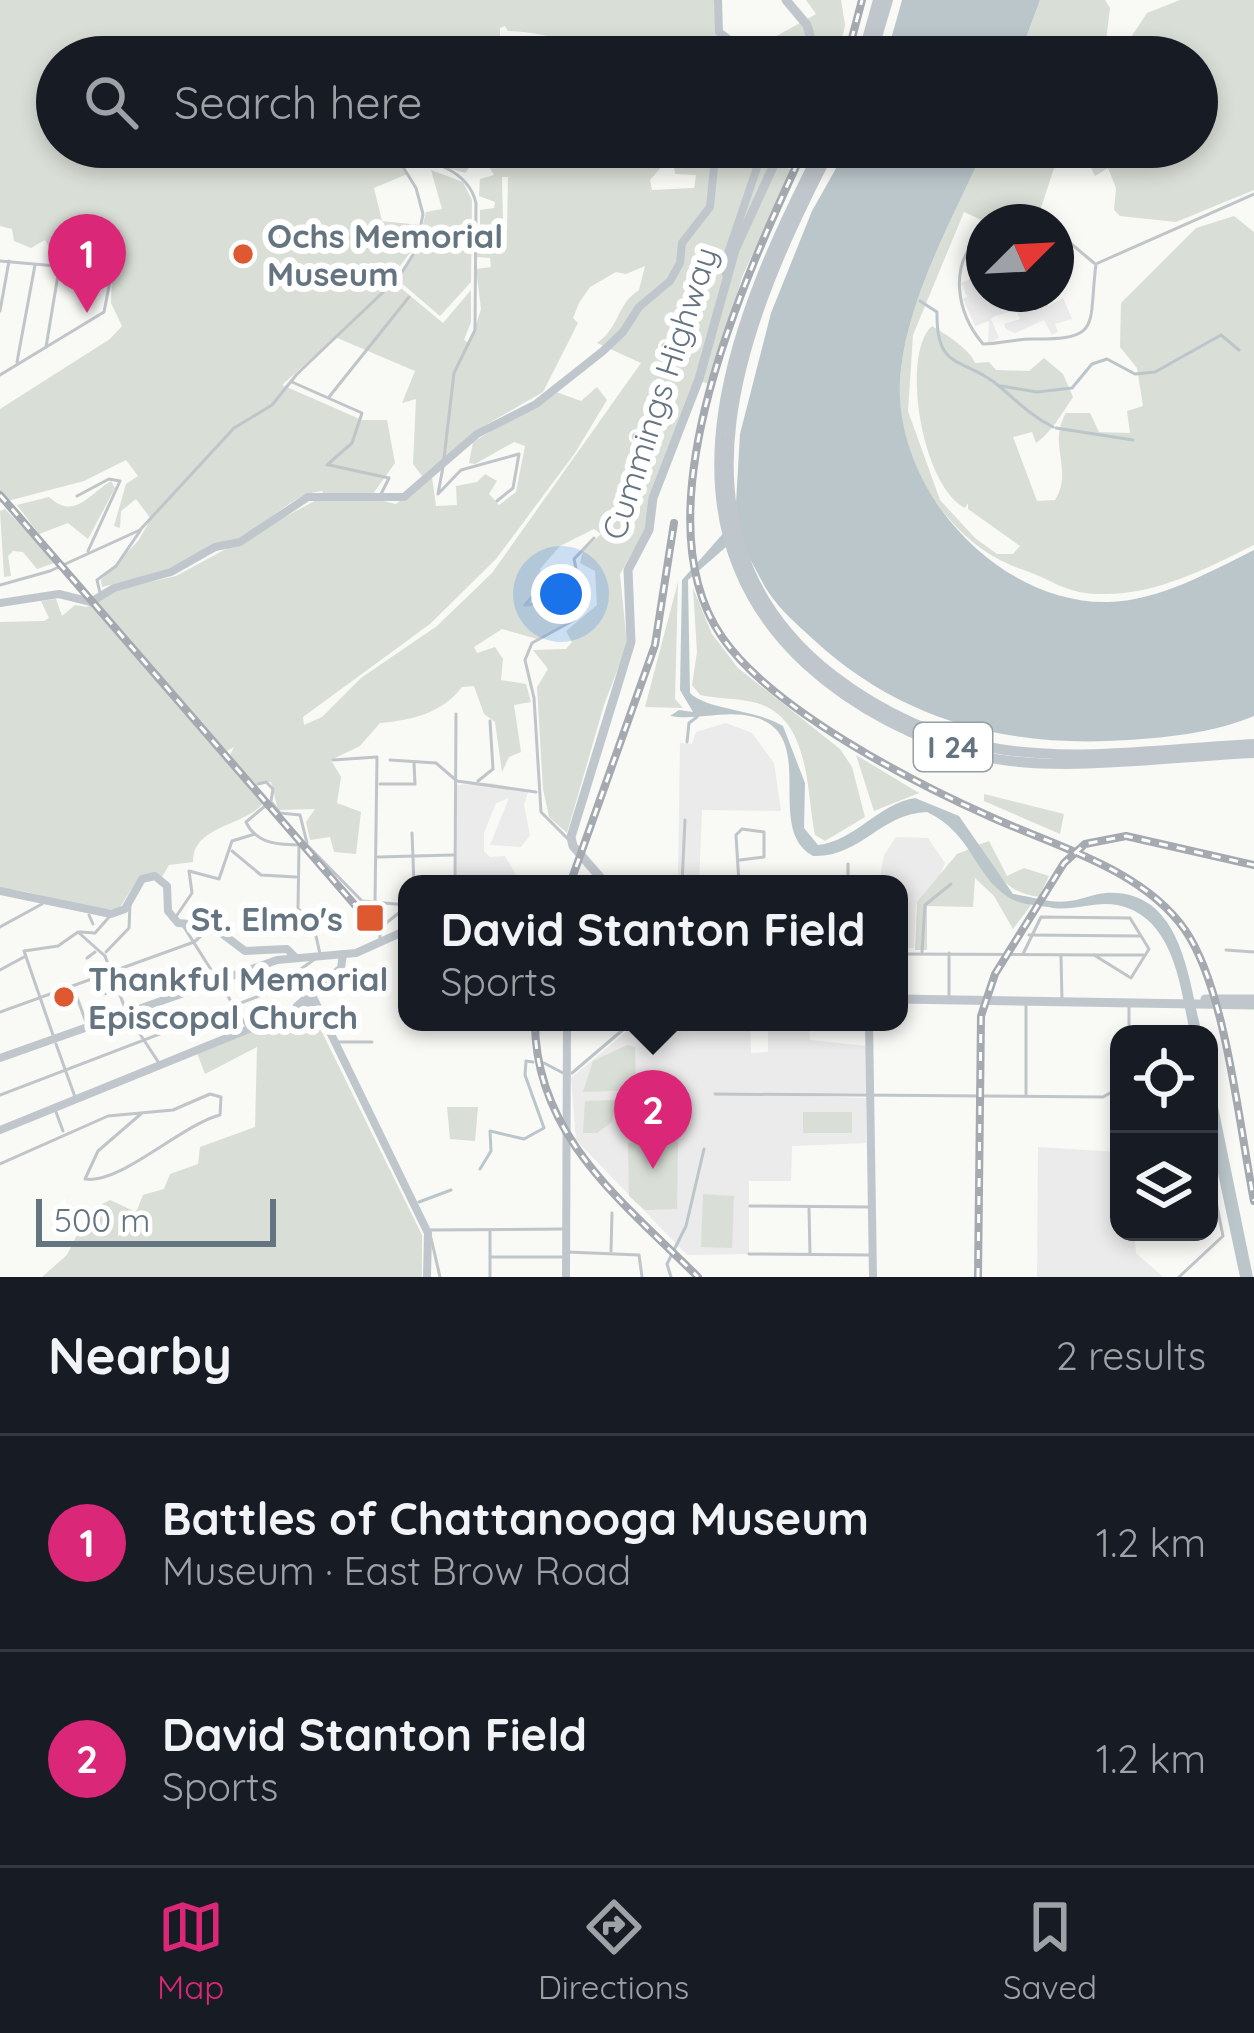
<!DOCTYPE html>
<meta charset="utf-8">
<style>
:root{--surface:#171b24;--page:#242831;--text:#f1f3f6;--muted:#9ea1a6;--line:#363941;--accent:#db2777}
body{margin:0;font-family:Quicksand,sans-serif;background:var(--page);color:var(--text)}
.controls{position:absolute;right:36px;bottom:36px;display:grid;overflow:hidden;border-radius:24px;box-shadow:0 6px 18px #0003}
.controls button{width:108px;height:108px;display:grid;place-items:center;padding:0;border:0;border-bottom:3px solid var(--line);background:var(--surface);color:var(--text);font:60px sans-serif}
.compass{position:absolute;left:966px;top:204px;width:108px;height:108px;border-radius:50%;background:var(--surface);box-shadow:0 6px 18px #0003;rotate:66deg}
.scale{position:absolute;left:36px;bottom:30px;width:240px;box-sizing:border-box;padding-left:12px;border:6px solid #657481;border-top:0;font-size:33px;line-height:42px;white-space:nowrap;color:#657481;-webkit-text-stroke:9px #fff;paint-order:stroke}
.you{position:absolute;left:561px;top:594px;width:42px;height:42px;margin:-30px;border:9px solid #fff;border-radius:50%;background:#1a73e8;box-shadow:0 0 0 18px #1a73e833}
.badge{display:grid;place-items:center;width:78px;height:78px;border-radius:50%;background:var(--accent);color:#fff;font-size:39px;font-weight:700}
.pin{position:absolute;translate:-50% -99px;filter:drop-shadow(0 3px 6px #0008)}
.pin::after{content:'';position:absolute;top:63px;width:42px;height:36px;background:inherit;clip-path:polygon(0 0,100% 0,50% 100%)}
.popup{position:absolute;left:398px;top:875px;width:510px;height:156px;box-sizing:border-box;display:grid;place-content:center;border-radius:24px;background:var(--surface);filter:drop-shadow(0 3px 9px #0005);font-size:39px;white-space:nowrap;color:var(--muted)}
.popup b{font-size:45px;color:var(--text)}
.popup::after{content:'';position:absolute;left:50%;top:100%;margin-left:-24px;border:24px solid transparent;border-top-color:var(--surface)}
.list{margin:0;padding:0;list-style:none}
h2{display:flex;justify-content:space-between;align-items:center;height:156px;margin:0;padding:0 48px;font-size:51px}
h2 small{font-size:39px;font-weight:400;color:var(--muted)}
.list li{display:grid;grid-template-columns:78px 1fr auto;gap:36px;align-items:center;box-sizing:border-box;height:216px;padding:0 48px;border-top:3px solid var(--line)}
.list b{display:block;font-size:45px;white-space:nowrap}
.list p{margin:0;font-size:39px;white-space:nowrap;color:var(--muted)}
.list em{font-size:39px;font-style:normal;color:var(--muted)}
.icon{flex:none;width:66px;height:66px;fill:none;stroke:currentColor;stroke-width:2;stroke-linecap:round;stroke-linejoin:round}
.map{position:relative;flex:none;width:1254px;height:1277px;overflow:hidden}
.search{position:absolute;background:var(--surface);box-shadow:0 6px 18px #0003;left:36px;right:36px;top:36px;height:132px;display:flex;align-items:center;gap:30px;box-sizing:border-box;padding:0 42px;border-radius:66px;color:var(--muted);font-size:45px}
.sheet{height:588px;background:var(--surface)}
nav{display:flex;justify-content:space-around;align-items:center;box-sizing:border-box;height:168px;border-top:3px solid var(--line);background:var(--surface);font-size:33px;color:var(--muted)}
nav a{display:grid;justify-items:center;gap:6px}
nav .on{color:var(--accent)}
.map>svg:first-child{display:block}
.built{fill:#eaebea}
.green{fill:#d9ded6;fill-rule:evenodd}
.water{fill:#bbc6cb}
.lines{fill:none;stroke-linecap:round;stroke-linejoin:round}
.stream{stroke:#bbc6cb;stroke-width:3}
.street{stroke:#c0c5c9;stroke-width:3}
.secondary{stroke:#c0c7cc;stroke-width:8}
.primary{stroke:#c0c7cc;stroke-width:9}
.highway{stroke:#c0c7cc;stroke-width:10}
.rail-casing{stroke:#a4aab0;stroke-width:8}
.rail{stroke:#fff;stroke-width:3;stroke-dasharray:9;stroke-linecap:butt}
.poi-dot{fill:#df5930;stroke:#fff;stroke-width:4.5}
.labels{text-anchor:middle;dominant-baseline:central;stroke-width:12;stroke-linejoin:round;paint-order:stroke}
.shield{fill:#fff;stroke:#939ea7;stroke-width:3}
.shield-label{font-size:30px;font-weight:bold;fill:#657481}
.poi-label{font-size:33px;font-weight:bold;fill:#657481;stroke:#fff;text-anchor:start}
.street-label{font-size:33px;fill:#657481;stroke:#fff}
</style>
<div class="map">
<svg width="1254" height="1277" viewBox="0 0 1254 1277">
<rect width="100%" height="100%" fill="#f9f9f6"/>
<g class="built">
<polygon points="975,277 987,303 1000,294 1047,294 1048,306 1063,298 1072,319 1055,324 1058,332 1052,335 1044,320 1015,333 1006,329 1004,324 1020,319 1016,310 995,316 991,319 999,338 988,343 989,321 975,326 963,299 967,297 961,283"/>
<polygon points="726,723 752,733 774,763 781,811 702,810 699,884 678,881 680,743 692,744 696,732"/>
<polygon points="491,783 528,792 524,805 530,835 521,847 490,845 509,798 496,803 484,833 484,851 490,857 505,856 521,884 456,884 457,785"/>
<polygon points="896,837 928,838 945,863 937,882 916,904 914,948 899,948 899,884 879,884 884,855"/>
<polygon points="638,1022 750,1022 751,1053 768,1052 768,1022 809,1022 810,1040 867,1046 867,1093 750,1094 866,1098 866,1143 792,1146 791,1181 749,1181 749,1254 687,1255 576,1140 571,1078"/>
<polygon points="1038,1147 1119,1152 1119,1232 1134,1232 1136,1253 1163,1277 1037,1277"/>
</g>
<g class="green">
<path d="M0 0H716L717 36 746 53 816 14 806 0H841L845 25 838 57H603C572 41 543 32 508 31L505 26 500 28V57H57V147H740L792 170 742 277 712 385 697 380 644 532 620 574 627 645 604 705 567 833 549 817 543 789 537 687 548 669 533 650 566 649 572 642 566 631 597 605 595 571 580 563 583 551 601 534 594 529 560 546 540 569 541 577 560 595 574 583 580 603 562 625 537 639 502 629 474 647 477 653 495 647 503 659 501 680 526 684 531 702 514 705 521 752 509 757 502 772 495 722 484 714 474 686 462 687C442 713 413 720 380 723L360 746 331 760 341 777 337 803 361 812 356 854 334 852 330 837 310 840 306 822 315 809 278 810 271 782 255 786 230 755 234 747 227 751 206 728 205 734 264 802C247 826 192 825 193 862L169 865 162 877H139L119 909C77 914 42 889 0 889V622L44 621 49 618 41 601 56 599 62 616 75 605 87 607 116 590 176 576 320 498 323 491C293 493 269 522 244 537 201 562 150 575 102 587L101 580 138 541 151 519 136 499 121 511 120 528 114 526 126 484 138 476 126 460 84 481 0 503V409L110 339 122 326 111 303 113 252 89 248 84 259 55 257 45 240 31 248 14 241 12 229 0 226ZM662 148H672L675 174 696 175 694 188 652 190 650 180 663 165ZM397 152 465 173 473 163 485 160 494 175 480 179 479 196 495 202 494 208 480 210V225L503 224 502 177H508L507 230H479L477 257 490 258 491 267 476 269 481 309 470 344 464 340 471 322V290L443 323 390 279 413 249 420 225 382 221 374 188 407 174 394 157ZM645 266 639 290C616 305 620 327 597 343L641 363 492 573 437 626 361 678 322 717 304 725 303 717 430 624 496 559 575 453 607 400 597 387 581 401 556 392 473 442 469 463 475 464 514 442 525 446 516 492 499 505 489 494 497 481 485 474 477 482 456 486 457 505 436 506 432 477 396 504 370 498 395 463 387 420H362L282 385 335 337 415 371 402 403 416 399 413 464 422 476 484 426 543 392 578 323 573 318 579 303 590 287 616 272 626 274Z"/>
<polygon points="1040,0 1105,0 1110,8 1104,57 1019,57"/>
<polygon points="1180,0 1254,0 1254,190 1176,222 1120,216 1114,210 1116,188 1108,168 1095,176 1081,147 1197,147 1197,57 1118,57 1147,13"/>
<polygon points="531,38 589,57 507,57 506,39"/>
<path d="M985 147H1061L1038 217 986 222 964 212 913 335 908 411 940 500 975 538 997 554H1013L1020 546 968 509V503L965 508C922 486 900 355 932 326 944 333 971 350 975 363L989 362 996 370 1029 371 1044 358 1063 374 1073 397C1063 412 1051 433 1036 443L1032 432 1013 437 1037 501 1055 500C1074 470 1047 444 1066 413H1090L1099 432 1130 433 1127 411 1143 406 1137 368 1120 347 1121 303 1196 228 1234 216 1254 232V545C1205 569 1155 596 1098 594 1063 593 1052 579 1021 569 947 544 890 454 901 369 910 293 954 216 985 147Z"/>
<polygon points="431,170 463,182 472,200 471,282 440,316 398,280 416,253 426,212 442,209"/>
<path d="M111 481 115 488 88 539 68 523 39 534 17 505 49 497C74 520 87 496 111 481Z"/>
<polygon points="5,509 57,562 37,569 23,552 13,551 8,556 11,576 4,577 0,511"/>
<polygon points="678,582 675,699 683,708 645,707"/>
<path d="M693 588 712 634 738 668 840 749 852 767 865 817 825 841 815 835C806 791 811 719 757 703 739 698 718 699 700 695L692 685 697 652Z"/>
<polygon points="856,755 919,793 874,811"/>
<polygon points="984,794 1064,814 1060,834 984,801"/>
<path d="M989 841 1007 876 1024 868 1049 876 1039 897C1004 892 997 873 978 845Z"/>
<polygon points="972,848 999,890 1031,905 1013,929 994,896 975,878 973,907 927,906 927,950 915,950 917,902 957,854"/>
<polygon points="292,1012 316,1020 422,1235 422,1277 42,1277 67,1255 89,1211 110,1200 136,1212 143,1195 164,1189 170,1174 198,1164 200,1147 255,1127 257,1047 205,1074 197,1053"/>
<polygon points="627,1045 635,1047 636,1090 583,1092 593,1061"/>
<polygon points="616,1100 612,1122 597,1133 583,1133 585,1101"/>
<polygon points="447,1107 478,1107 475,1141 450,1139"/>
<rect x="803" y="1112" width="49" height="21"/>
<polygon points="678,1142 677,1209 645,1210 629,1196 628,1143"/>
<polygon points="703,1194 734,1196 732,1248 701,1247"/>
</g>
<g class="water">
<polygon points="902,0 1040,0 1019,57 886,57"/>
<path d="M848 147H985C954 216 910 293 901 369 887 482 994 604 1108 602 1158 601 1210 572 1254 550V716C1213 733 1171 737 1128 740 1009 748 903 722 814 640 799 626 780 610 769 593 756 574 753 556 733 541L688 580 690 693C707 710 755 709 783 726L805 783 804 828 818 845C855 841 878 804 915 798L959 816 1013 894C1031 896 1052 904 1069 901 1081 900 1093 894 1106 893 1183 889 1188 980 1202 1034H1190C1181 988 1174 916 1117 905 1095 901 1075 911 1053 908 1038 905 1022 906 1008 897 973 874 972 833 927 812 881 813 860 858 813 856 763 829 820 734 754 717 724 709 699 721 670 716L679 710 693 712 680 690 682 580 735 520 740 434 771 313 812 211Z"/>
<polygon points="1209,1063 1253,1277 1240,1277 1209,1131"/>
</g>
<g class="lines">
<g class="stream">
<path d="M920 301 937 312C936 373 964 356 999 386 1018 402 1031 416 1053 427"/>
<polyline points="1001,386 1037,392 1072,388 1092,364 1107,359 1135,374 1155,372 1221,335 1239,350"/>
<polyline points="1056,428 1133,440"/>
<polyline points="687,742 689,723 697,717"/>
<polyline points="544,1063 565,1074"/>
<polyline points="572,1073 632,1022"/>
<polyline points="480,1169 491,1151 490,1131 524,1139 544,1128 525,1075 526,1061 533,1062"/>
<polyline points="419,1202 451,1190"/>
<polyline points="674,1250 686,1226 704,1149"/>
<polyline points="671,1277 667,1264 672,1254"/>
</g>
<g class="street">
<path d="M398 154C430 160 468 169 476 203L475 330 454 373 444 458"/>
<polyline points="739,164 742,147"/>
<polyline points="1005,222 1040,222"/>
<polyline points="1056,231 1094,263"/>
<path d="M984 233C947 262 956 312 983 344 999 344 1015 339 1031 339 1103 340 1088 327 1096 264"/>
<polyline points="0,261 112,271 104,312 0,375"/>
<polyline points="1098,263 1254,194"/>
<polyline points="0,311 9,261"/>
<polyline points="46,347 59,269"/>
<polyline points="17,362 35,265"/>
<polyline points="292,382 362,413 352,443 327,465"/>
<polyline points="329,397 409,297"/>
<polyline points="329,465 389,478 381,494"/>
<polyline points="443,467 438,494 461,470 519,454 513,488 497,501"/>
<polyline points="77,496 109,479 120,481 88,551"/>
<polyline points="0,585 50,571 140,530 234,428 272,405 297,374 399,277 416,250 423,214 416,188 395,154"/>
<polyline points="100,593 97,580 116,566 140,531"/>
<polyline points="526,604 545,581"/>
<polyline points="525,605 550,602 577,577"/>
<polyline points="333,760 377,757 375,902"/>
<polyline points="390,760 436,763 457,781 536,792"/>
<polyline points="478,781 493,769 490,721"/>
<path d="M258 784 266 782 273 789 271 801 246 822C257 846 283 845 307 845L362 901 407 905"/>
<polyline points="380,784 415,784 414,763"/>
<polyline points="272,803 280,813 300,815 307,843"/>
<polyline points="412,833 414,884"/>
<polyline points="570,841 541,812 534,698 525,660 532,643 574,620 584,606 574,559 594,538"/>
<polyline points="299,846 298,909 312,918 320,954"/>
<polyline points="232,851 261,875 296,877"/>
<polyline points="378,857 453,855"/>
<polyline points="609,883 650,884"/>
<polyline points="455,884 456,714"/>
<polyline points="570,884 582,883"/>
<polyline points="682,884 685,820"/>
<polyline points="739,884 736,835 742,829 764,832 764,857 740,860"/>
<polyline points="848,884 848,864"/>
<polyline points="89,915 93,924"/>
<polyline points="175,918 192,893 189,871 219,879 232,841 255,834"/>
<polyline points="213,922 220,907"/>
<polyline points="0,927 42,904"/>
<polyline points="184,927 246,1025"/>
<polyline points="80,932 95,933 110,916"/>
<polyline points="1029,935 1139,936"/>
<polyline points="380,939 380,928 405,908"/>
<polyline points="1226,950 1254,952"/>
<polyline points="106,952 129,928 130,905"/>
<polyline points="922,952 925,905 951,884"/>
<polyline points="949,953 949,998"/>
<polyline points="899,954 1094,955 1131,978 1149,949 1130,918 1041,917 1023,954"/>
<polyline points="1094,955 1143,955"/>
<polyline points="105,956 128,1016 159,1063"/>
<polyline points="1061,956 1062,1000"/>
<polyline points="87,958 95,952"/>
<polyline points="0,970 24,957"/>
<polyline points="74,989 87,1025"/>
<polyline points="103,994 117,991"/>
<polyline points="0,1012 194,942 208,930"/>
<polyline points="1129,1034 1129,1006"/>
<polyline points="53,1035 24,951 58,946 78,932 105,956"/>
<polyline points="338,1042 372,1042"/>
<polyline points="56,1044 75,1097"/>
<polyline points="715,1094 1103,1097 1119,1088"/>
<polyline points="1026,1094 1026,1002"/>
<polyline points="0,1095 267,993 315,959"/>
<polyline points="56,1112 63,1131"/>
<path d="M0 1164 108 1116 173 1110 210 1094 221 1097 220 1115C181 1125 120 1185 85 1179L98 1151 142 1113"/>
<polyline points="750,1206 870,1207"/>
<polyline points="809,1209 810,1253"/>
<polyline points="429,1230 564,1229"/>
<polyline points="431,1238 440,1277"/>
<polyline points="611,1251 612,1213"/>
<polyline points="567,1252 639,1255 642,1277"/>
<polyline points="749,1254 871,1255"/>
<polyline points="490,1257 564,1257"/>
<polyline points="490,1277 490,1231"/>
<polyline points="1179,1277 1223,1236 1209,1167"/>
</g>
<g class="secondary">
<polyline points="718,0 719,32 751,57"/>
<polyline points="726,274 727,256 764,147"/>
<polyline points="0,603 59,594 91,602 114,588 171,572 215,547 240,542 308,497 404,497 477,434 536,404 603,351 623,332 639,307 670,281 680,263 682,243 710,207 716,147"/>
<polyline points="584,884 605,883"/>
<polyline points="0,891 111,914 125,909 142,879 155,876 167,886 168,911 178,923 212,926 245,951 287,949 295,957"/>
<polyline points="311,993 428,1233 427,1277"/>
<polyline points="297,1006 341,968 343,954"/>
<polyline points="869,1022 873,1277"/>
<polyline points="0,1058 277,960 356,953 407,930"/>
<polyline points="0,1130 313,1003"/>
<polyline points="566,1277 567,1022"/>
</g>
<g class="primary">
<polyline points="786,0 807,25 816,57"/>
<polyline points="606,884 573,846 571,837 631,642 628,570 649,530 653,498 699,379 735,250 782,147"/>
<polyline points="899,999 1254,1005"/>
<polyline points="1205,999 1254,999"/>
</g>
<g class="highway">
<polyline points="862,57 878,0"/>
<polyline points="871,57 888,0"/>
<path d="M822 147C738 310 648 518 806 664 854 708 919 742 982 756 1055 774 1176 756 1254 753"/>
<path d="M832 147C744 316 651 535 834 676 881 712 940 740 999 749 1081 762 1171 748 1254 744"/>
</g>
<defs>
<g id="rail">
<polyline points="847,57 862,0"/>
<path d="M805 147C748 270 635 511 722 637 771 709 912 782 991 817 1055 846 1143 869 1185 930 1226 989 1239 1126 1254 1201"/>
<polyline points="0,495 367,919"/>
<polyline points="570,884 655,645 674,523"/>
<path d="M535 1022C535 1136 624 1203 698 1277"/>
<polyline points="978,1277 981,1016 995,974 1064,863 1085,844 1126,836 1254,865"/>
</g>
</defs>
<use href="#rail" class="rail-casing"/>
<use href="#rail" class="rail"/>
</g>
<g class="poi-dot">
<circle cx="243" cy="254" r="12"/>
<rect x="355" y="903" width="30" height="30" rx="6"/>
<circle cx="64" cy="997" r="12"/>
</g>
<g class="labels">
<rect class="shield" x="914" y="723" width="78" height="48" rx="9"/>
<g class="shield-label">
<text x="953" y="747">I 24</text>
</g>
<g class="poi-label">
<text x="267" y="235">Ochs Memorial<tspan x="267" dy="38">Museum</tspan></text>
<text x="343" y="918" text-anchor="end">St. Elmo's</text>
<text x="88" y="978">Thankful Memorial<tspan x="88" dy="38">Episcopal Church</tspan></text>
</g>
<g class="street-label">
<text transform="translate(659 393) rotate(-72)">Cummings Highway</text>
</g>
</g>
</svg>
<div class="controls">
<button><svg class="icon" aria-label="locate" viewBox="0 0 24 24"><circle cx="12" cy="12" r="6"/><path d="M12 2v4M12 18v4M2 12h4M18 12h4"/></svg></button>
<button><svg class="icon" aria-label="layers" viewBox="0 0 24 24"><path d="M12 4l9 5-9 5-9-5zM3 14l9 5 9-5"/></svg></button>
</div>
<svg class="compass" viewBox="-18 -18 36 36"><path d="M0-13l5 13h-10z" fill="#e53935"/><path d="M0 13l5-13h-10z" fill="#9ea1a6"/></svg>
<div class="scale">500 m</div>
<div class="you"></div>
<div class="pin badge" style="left:87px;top:313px">1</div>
<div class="pin badge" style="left:653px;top:1169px">2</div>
<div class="popup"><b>David Stanton Field</b>Sports</div>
<div class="search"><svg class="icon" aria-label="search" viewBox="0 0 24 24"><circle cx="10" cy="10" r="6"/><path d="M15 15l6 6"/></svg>Search here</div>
</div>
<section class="sheet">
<h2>Nearby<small>2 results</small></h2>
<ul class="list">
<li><span class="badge">1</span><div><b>Battles of Chattanooga Museum</b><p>Museum · East Brow Road</p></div><em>1.2 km</em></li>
<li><span class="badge">2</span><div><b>David Stanton Field</b><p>Sports</p></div><em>1.2 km</em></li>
</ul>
</section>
<nav>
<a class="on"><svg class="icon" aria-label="map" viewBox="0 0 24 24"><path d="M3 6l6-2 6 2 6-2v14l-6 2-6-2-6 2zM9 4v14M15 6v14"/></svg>Map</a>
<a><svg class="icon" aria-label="directions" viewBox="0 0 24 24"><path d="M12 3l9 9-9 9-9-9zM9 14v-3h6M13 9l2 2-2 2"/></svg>Directions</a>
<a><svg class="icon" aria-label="saved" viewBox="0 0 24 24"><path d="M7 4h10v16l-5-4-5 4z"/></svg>Saved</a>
</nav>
